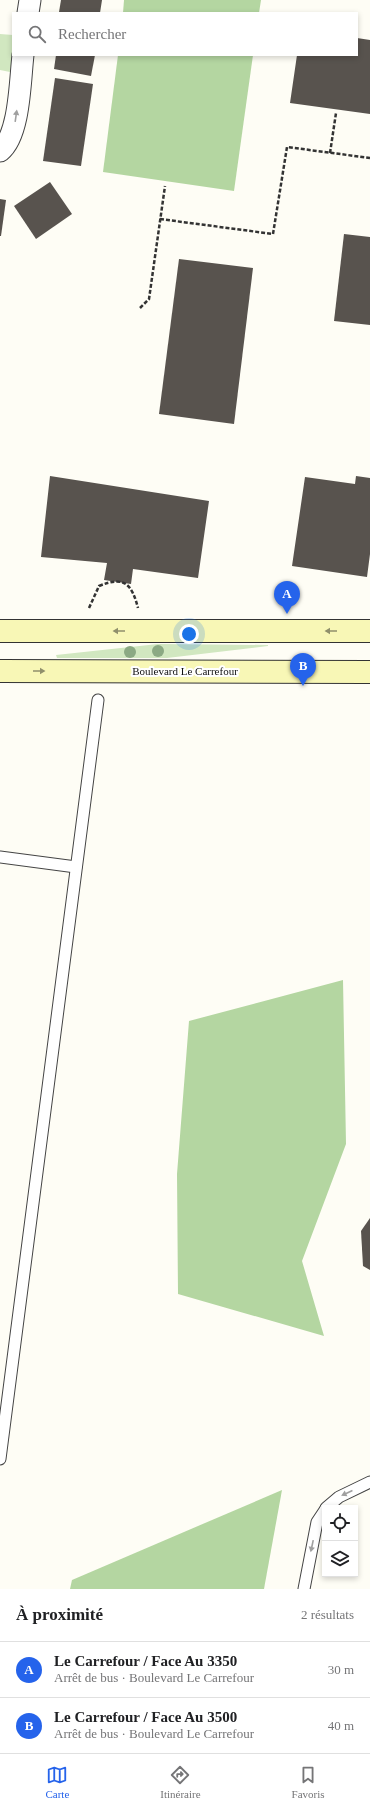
<!DOCTYPE html>
<html lang="fr">
<meta charset="utf-8">
<style>
:root{--surface:#fff;--page:#f6f6f6;--text:#202124;--muted:#757577;--line:#e0e0e0;--accent:#2563eb}
body{margin:0;font-family:"Times New Roman",serif;background:var(--page);color:var(--text)}
.controls{position:absolute;right:12px;bottom:12px;display:grid;overflow:hidden;border-radius:0px;box-shadow:0 2px 6px #0003}
.controls button{width:36px;height:36px;display:grid;place-items:center;padding:0;border:0;border-bottom:1px solid var(--line);background:var(--surface);color:var(--text);font:20px sans-serif}
.you{position:absolute;left:189px;top:634px;width:14px;height:14px;margin:-10px;border:3px solid #fff;border-radius:50%;background:#1a73e8;box-shadow:0 0 0 6px #1a73e833}
.badge{display:grid;place-items:center;width:26px;height:26px;border-radius:50%;background:var(--accent);color:#fff;font-size:13px;font-weight:700}
.pin{position:absolute;translate:-50% -33px;filter:drop-shadow(0 1px 2px #0008)}
.pin::after{content:'';position:absolute;top:21px;width:14px;height:12px;background:inherit;clip-path:polygon(0 0,100% 0,50% 100%)}
.list{margin:0;padding:0;list-style:none}
h2{display:flex;justify-content:space-between;align-items:center;height:52px;margin:0;padding:0 16px;font-size:17px}
h2 small{font-size:13px;font-weight:400;color:var(--muted)}
.list li{display:grid;grid-template-columns:26px 1fr auto;gap:12px;align-items:center;box-sizing:border-box;height:56px;padding:0 16px;border-top:1px solid var(--line)}
.list b{display:block;font-size:15px;white-space:nowrap}
.list p{margin:0;font-size:13px;white-space:nowrap;color:var(--muted)}
.list em{font-size:13px;font-style:normal;color:var(--muted)}
.icon{flex:none;width:22px;height:22px;fill:none;stroke:currentColor;stroke-width:2;stroke-linecap:round;stroke-linejoin:round}
.map{position:relative;flex:none;width:370px;height:1589px;overflow:hidden}
.search{position:absolute;background:var(--surface);box-shadow:0 2px 6px #0003;left:12px;right:12px;top:12px;height:44px;display:flex;align-items:center;gap:10px;box-sizing:border-box;padding:0 14px;border-radius:0px;color:var(--muted);font-size:15px}
.sheet{height:164px;background:var(--surface)}
nav{display:flex;justify-content:space-around;align-items:center;box-sizing:border-box;height:56px;border-top:1px solid var(--line);background:var(--surface);font-size:11px;color:var(--muted)}
nav a{display:grid;justify-items:center;gap:2px}
nav .on{color:var(--accent)}
.map>svg:first-child{display:block}
.green{fill:#d1e7c0}
.forest{fill:#b4d6a1}
.building{fill:#58534e}
.lines{fill:none;stroke-linecap:round;stroke-linejoin:round}
.lane-casing{stroke:#444;stroke-width:13}
.street-casing{stroke:#444;stroke-width:23}
.secondary-casing{stroke:#333;stroke-width:24}
.path{stroke:#333;stroke-width:2.5;stroke-dasharray:4 2;stroke-linecap:butt}
.lane{stroke:#fff;stroke-width:11}
.street{stroke:#fff;stroke-width:21}
.secondary{stroke:#f8f7b6;stroke-width:22}
.tree{fill:#8ba983}
.oneway{fill:#a0a0a0}
.oneway2{fill:#90906c}
.labels{text-anchor:middle;dominant-baseline:central;stroke-width:4;stroke-linejoin:round;paint-order:stroke}
.street-label{font-size:11px;fill:#111;stroke:#fff}
</style>
<div class="map">
<svg width="370" height="1589" viewBox="0 0 370 1589">
<rect width="100%" height="100%" fill="#fefdf5"/>
<g class="green">
<polygon points="0,34 13,35 13,53 10,72 0,70"/>
<polygon points="158,644 268,645 268,646 167,658 57,658 56,655"/>
</g>
<g class="forest">
<polygon points="124,0 261,0 259,13 123,13"/>
<polygon points="118,55 253,55 234,191 103,172"/>
<polygon points="343,980 346,1144 302,1261 324,1336 178,1294 177,1174 189,1021"/>
<polygon points="282,1490 264,1589 70,1589 72,1580"/>
</g>
<g class="building">
<polygon points="61,0 102,0 100,13 59,12"/>
<polygon points="357,38 370,40 370,114 290,103 297,55 357,55"/>
<polygon points="56,55 95,55 91,76 54,69"/>
<polygon points="55,78 93,84 81,166 43,161"/>
<polygon points="50,182 72,214 36,239 14,206"/>
<polygon points="0,199 6,200 1,236 0,236"/>
<polygon points="344,234 370,237 370,325 334,321"/>
<polygon points="179,259 253,268 234,424 159,414"/>
<polygon points="50,476 209,501 198,578 133,569 131,584 104,580 107,563 41,557"/>
<polygon points="356,476 370,478 370,554 367,577 292,566 305,477 355,484"/>
<polygon points="370,1218 370,1270 363,1266 361,1231"/>
</g>
<g class="lines">
<defs>
<g id="lane">
<polyline points="0,857 76,867"/>
<polyline points="0,1459 98,700"/>
<polyline points="326,1508 339,1497 370,1482"/>
<polyline points="304,1589 317,1522 325,1510"/>
</g>
<g id="street">
<polyline points="28,13 30,0"/>
<path d="M0 151C20 135 20 80 23 55"/>
</g>
<g id="secondary">
<polyline points="0,631 370,631"/>
<polyline points="0,671 370,672"/>
</g>
</defs>
<use href="#lane" class="lane-casing"/>
<use href="#street" class="street-casing"/>
<use href="#secondary" class="secondary-casing"/>
<g class="path">
<polyline points="330,153 336,113"/>
<polyline points="160,219 273,234 287,147 370,158"/>
<polyline points="140,308 149,299 165,186"/>
<path d="M89 608 99 586C125 575 132 585 138 608"/>
</g>
<use href="#lane" class="lane"/>
<use href="#street" class="street"/>
<use href="#secondary" class="secondary"/>
</g>
<g class="tree">
<circle cx="158" cy="651" r="6"/>
<circle cx="130" cy="652" r="6"/>
</g>
<defs><path id="oneway-solid" d="M-6-.8H1V-3.2L6.5 0L1 3.2V.8H-6Z"/></defs>
<g class="oneway">
<use href="#oneway-solid" transform="translate(16 116) rotate(-82)"/>
<use href="#oneway-solid" transform="translate(347 1493) rotate(155)"/>
<use href="#oneway-solid" transform="translate(312 1546) rotate(102)"/>
</g>
<g class="oneway2">
<use href="#oneway-solid" transform="translate(119 631) rotate(-180)"/>
<use href="#oneway-solid" transform="translate(331 631) rotate(-180)"/>
<use href="#oneway-solid" transform="translate(39 671)"/>
</g>
<g class="labels">
<g class="street-label">
<text x="185" y="671">Boulevard Le Carrefour</text>
</g>
</g>
</svg>
<div class="controls">
<button><svg class="icon" aria-label="locate" viewBox="0 0 24 24"><circle cx="12" cy="12" r="6"/><path d="M12 2v4M12 18v4M2 12h4M18 12h4"/></svg></button>
<button><svg class="icon" aria-label="layers" viewBox="0 0 24 24"><path d="M12 4l9 5-9 5-9-5zM3 14l9 5 9-5"/></svg></button>
</div>
<div class="you"></div>
<div class="pin badge" style="left:287px;top:614px">A</div>
<div class="pin badge" style="left:303px;top:686px">B</div>
<div class="search"><svg class="icon" aria-label="search" viewBox="0 0 24 24"><circle cx="10" cy="10" r="6"/><path d="M15 15l6 6"/></svg>Rechercher</div>
</div>
<section class="sheet">
<h2>À proximité<small>2 résultats</small></h2>
<ul class="list">
<li><span class="badge">A</span><div><b>Le Carrefour / Face Au 3350</b><p>Arrêt de bus · Boulevard Le Carrefour</p></div><em>30 m</em></li>
<li><span class="badge">B</span><div><b>Le Carrefour / Face Au 3500</b><p>Arrêt de bus · Boulevard Le Carrefour</p></div><em>40 m</em></li>
</ul>
</section>
<nav>
<a class="on"><svg class="icon" aria-label="map" viewBox="0 0 24 24"><path d="M3 6l6-2 6 2 6-2v14l-6 2-6-2-6 2zM9 4v14M15 6v14"/></svg>Carte</a>
<a><svg class="icon" aria-label="directions" viewBox="0 0 24 24"><path d="M12 3l9 9-9 9-9-9zM9 14v-3h6M13 9l2 2-2 2"/></svg>Itinéraire</a>
<a><svg class="icon" aria-label="saved" viewBox="0 0 24 24"><path d="M7 4h10v16l-5-4-5 4z"/></svg>Favoris</a>
</nav>
